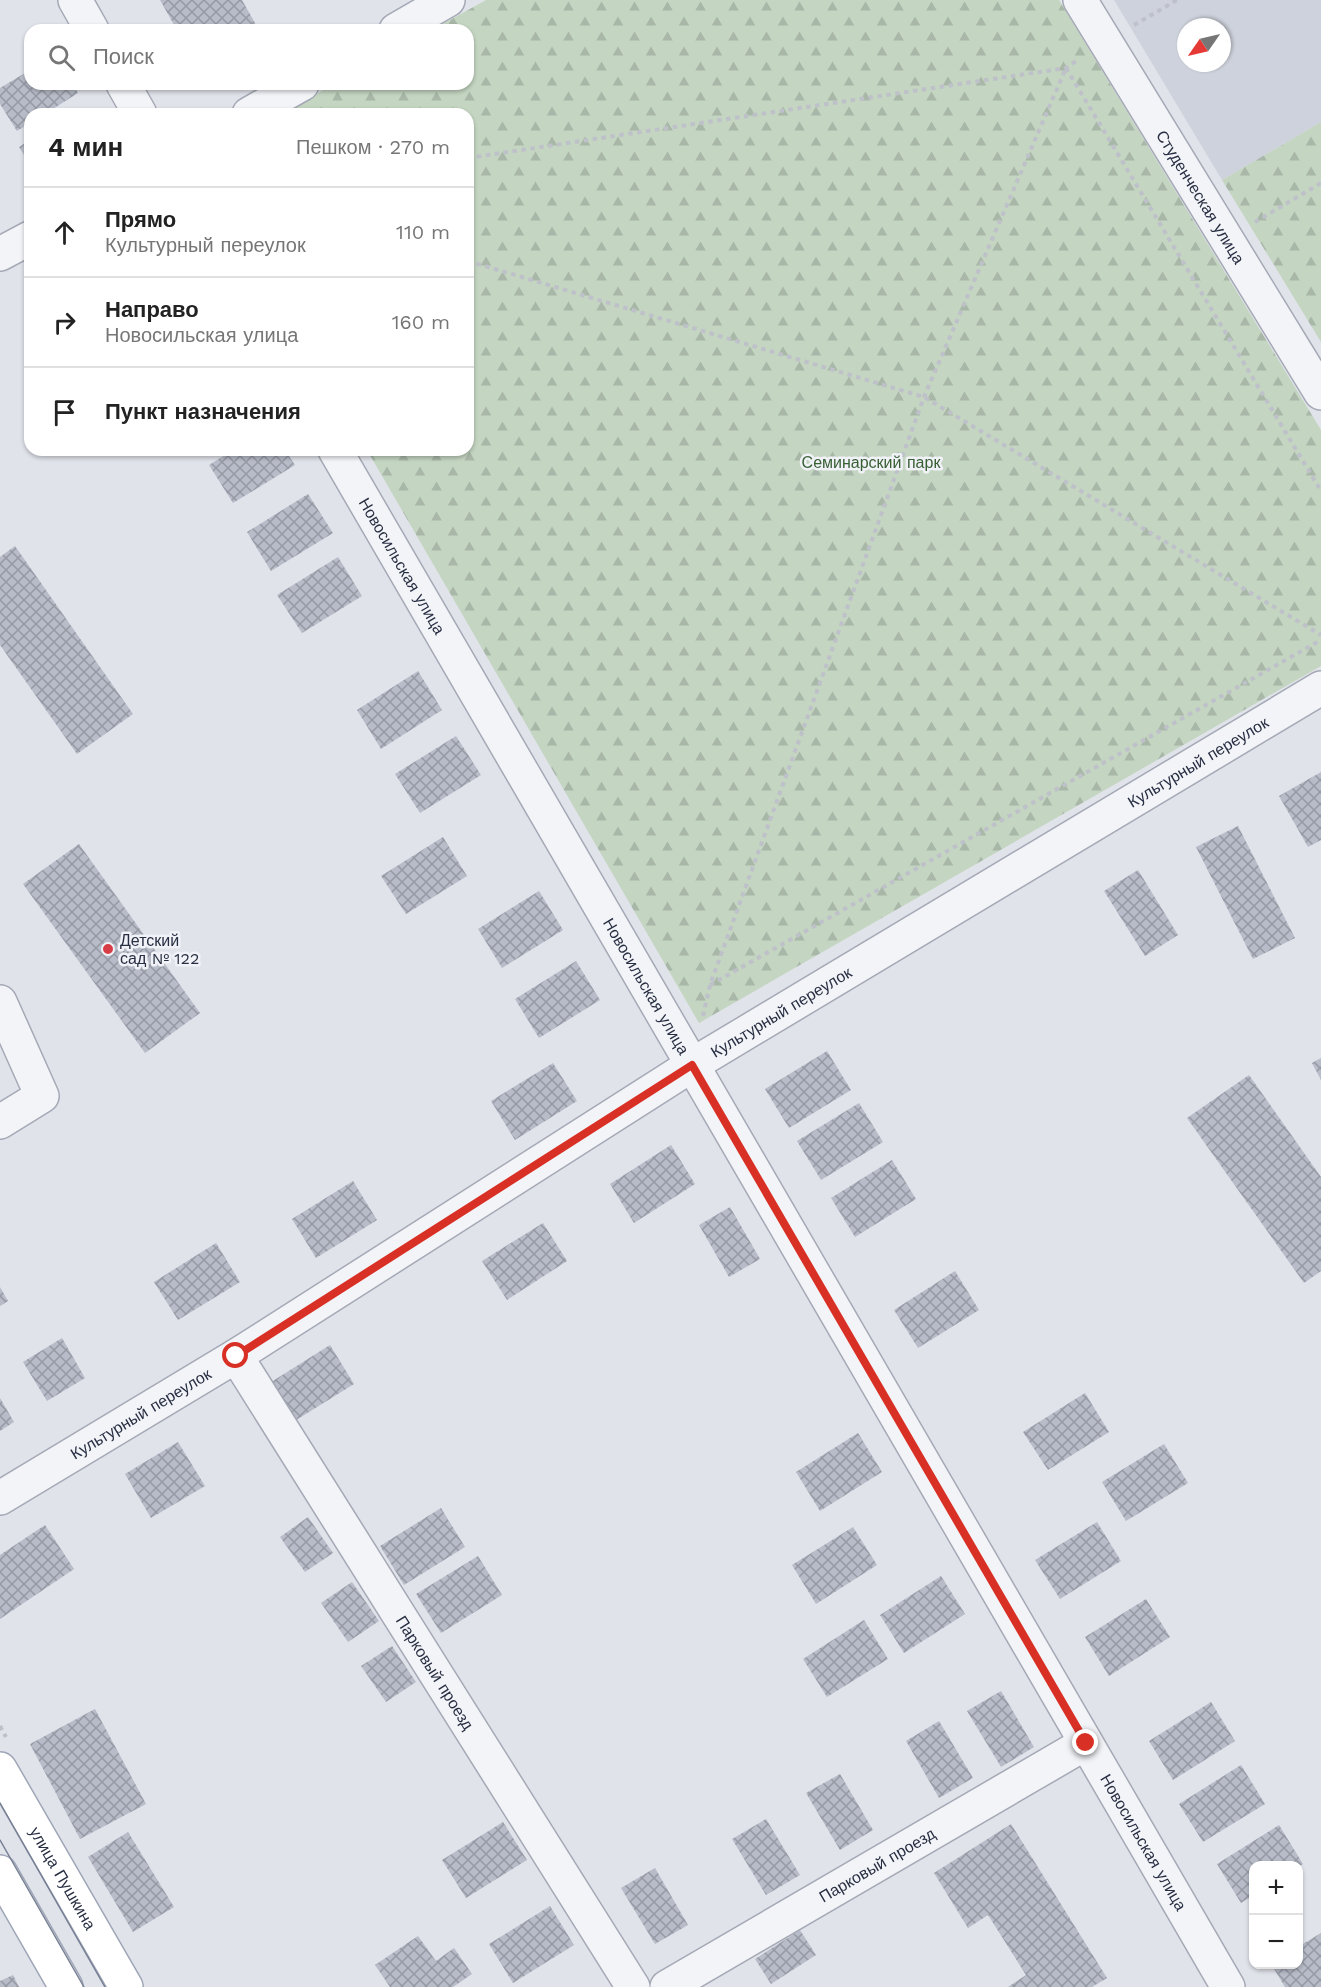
<!DOCTYPE html>
<html lang="ru">
<meta charset="utf-8">
<style>
:root{--surface:#fff;--page:#f2f2f2;--text:#222;--muted:#767676;--line:#e0e0e0}
body{margin:0;font-family:"Work Sans",sans-serif;background:var(--page);color:var(--text)}
.controls{position:absolute;right:18px;bottom:18px;display:grid;overflow:hidden;border-radius:12px;box-shadow:0 2px 4px #0004}
.controls button{width:54px;height:54px;display:grid;place-items:center;padding:0;border:0;border-bottom:2px solid var(--line);background:var(--surface);color:var(--text);font:30px sans-serif}
.compass{position:absolute;left:1177px;top:18px;width:54px;height:54px;border-radius:50%;background:var(--surface);box-shadow:0 2px 4px #0004;rotate:236deg}
.stop{position:absolute;width:18px;height:18px;margin:-14px;border:4px solid #d93025;border-radius:50%;background:#fff}
.stop.end{background:#d93025;border-color:#fff;box-shadow:0 2px 6px #0008}
.list{margin:0;padding:0;list-style:none}
h2{display:flex;justify-content:space-between;align-items:center;height:78px;margin:0;padding:0 24px;font-size:26px}
h2 small{font-size:20px;font-weight:400;color:var(--muted)}
.list li{display:grid;grid-template-columns:39px 1fr auto;gap:18px;align-items:center;box-sizing:border-box;height:90px;padding:0 24px;border-top:2px solid var(--line)}
.list b{display:block;font-size:22px;white-space:nowrap}
.list p{margin:0;font-size:20px;white-space:nowrap;color:var(--muted)}
.list em{font-size:20px;font-style:normal;color:var(--muted)}
.icon{flex:none;width:33px;height:33px;fill:none;stroke:currentColor;stroke-width:2;stroke-linecap:round;stroke-linejoin:round}
.map{position:relative;flex:none;width:1321px;height:1987px;overflow:hidden}
.search{position:absolute;background:var(--surface);box-shadow:0 2px 4px #0004;left:24px;top:24px;width:450px;height:66px;display:flex;align-items:center;gap:15px;box-sizing:border-box;padding:0 21px;border-radius:18px;color:var(--muted);font-size:22px}
.panel{position:absolute;background:var(--surface);box-shadow:0 2px 4px #0004;left:24px;top:108px;width:450px;height:348px;border-radius:18px}
.map>svg:first-child{display:block}
.built{fill:#ced2dc;fill-rule:evenodd}
.forest{fill:url(#forest-firs)}
.building{fill:url(#building-cross-hatch)}
.lines{fill:none;stroke-linecap:round;stroke-linejoin:round}
.minor-casing{stroke:#a5a9b5;stroke-width:36}
.major-casing{stroke:#9fa6b7;stroke-width:36}
.path{stroke:#bec1c9;stroke-width:4;stroke-dasharray:4.5 4.5;stroke-linecap:butt}
.minor{stroke:#f3f4f8;stroke-width:33}
.major{stroke:#fff;stroke-width:33}
.tram{stroke:#788195;stroke-width:1.5}
.route{stroke:#d93025;stroke-width:8}
.poi-dot{fill:#d73d47;stroke:#f0f2f7;stroke-width:2}
.labels{text-anchor:middle;dominant-baseline:central;stroke-width:5;stroke-linejoin:round;paint-order:stroke}
.street-label{font-size:16px;fill:#282f43;stroke:#f0f2f7}
.park-label{font-size:16px;fill:#385f34;stroke:#f0f2f7}
.poi-label{font-size:16px;fill:#282f43;stroke:#f0f2f7;text-anchor:start}
</style>
<div class="map">
<svg width="1321" height="1987" viewBox="0 0 1321 1987">
<defs>
<pattern id="forest-firs" width="22" height="20" patternUnits="userSpaceOnUse" patternTransform="scale(1.5)"><rect width="22" height="20" fill="#c4d5c1"/><path d="M5 1l3.5 6h-7zM16 11l3.5 6h-7z" fill="#a8b7a7"/></pattern>
<pattern id="building-cross-hatch" width="8" height="8" patternUnits="userSpaceOnUse" patternTransform="scale(1.5)"><rect width="8" height="8" fill="#b7bcc8"/><path d="M0 0l8 8M0 8l8-8" fill="none" stroke="#9599a4"/></pattern>
</defs>
<rect width="100%" height="100%" fill="#e0e3ea"/>
<path class="built" d="M1114 0H1321V122L1222 180ZM1186 27H1222V63H1186Z"/>
<g class="forest">
<polygon points="486,0 1059,0 1321,430 1321,666 699,1023 367,450 468,450 468,114 280,114 334,84 468,84 468,30 432,30"/>
<polygon points="1321,122 1321,342 1222,180"/>
</g>
<g class="building">
<polygon points="160,0 242,0 259,30 177,30"/>
<polygon points="30,70 30,84 73,84 78,93 45,114 30,114 30,123 17,131 0,104 0,88"/>
<polygon points="30,140 30,164 19,147"/>
<polygon points="233,450 285,450 295,465 233,503 209,465"/>
<polygon points="308,494 333,533 271,571 247,532"/>
<polygon points="15,546 133,714 77,754 0,645 0,557"/>
<polygon points="338,557 362,596 302,633 277,595"/>
<polygon points="418,671 442,710 381,749 357,710"/>
<polygon points="456,736 481,775 420,813 395,774"/>
<polygon points="1321,772 1321,840 1308,847 1279,796"/>
<polygon points="1238,826 1295,938 1253,959 1196,847"/>
<polygon points="443,837 467,876 406,914 381,876"/>
<polygon points="79,844 200,1013 145,1053 23,884"/>
<polygon points="1138,870 1178,935 1145,956 1104,891"/>
<polygon points="539,891 563,930 502,968 478,929"/>
<polygon points="576,961 600,1000 539,1038 515,999"/>
<polygon points="827,1051 851,1090 789,1128 765,1089"/>
<polygon points="1321,1058 1321,1080 1312,1063"/>
<polygon points="553,1063 577,1101 515,1140 491,1101"/>
<polygon points="1249,1075 1321,1177 1321,1271 1304,1283 1187,1118"/>
<polygon points="859,1103 883,1142 821,1180 797,1141"/>
<polygon points="671,1145 695,1184 634,1223 610,1184"/>
<polygon points="892,1160 916,1199 855,1237 831,1198"/>
<polygon points="353,1181 377,1220 316,1258 292,1219"/>
<polygon points="730,1207 760,1259 729,1277 699,1225"/>
<polygon points="543,1223 567,1261 507,1300 482,1261"/>
<polygon points="216,1243 240,1282 178,1320 154,1282"/>
<polygon points="955,1271 979,1310 918,1348 894,1310"/>
<polygon points="0,1287 8,1301 0,1306"/>
<polygon points="62,1338 85,1378 47,1401 23,1362"/>
<polygon points="330,1345 354,1384 293,1422 268,1384"/>
<polygon points="1085,1393 1109,1432 1048,1470 1023,1432"/>
<polygon points="0,1398 14,1422 0,1431"/>
<polygon points="858,1433 882,1472 820,1511 796,1472"/>
<polygon points="178,1442 205,1486 151,1518 125,1474"/>
<polygon points="1164,1444 1188,1483 1126,1521 1102,1482"/>
<polygon points="441,1508 465,1547 404,1585 380,1546"/>
<polygon points="308,1517 333,1553 305,1572 280,1537"/>
<polygon points="1097,1522 1121,1561 1060,1599 1035,1560"/>
<polygon points="45,1525 74,1569 0,1619 0,1555"/>
<polygon points="853,1527 877,1565 816,1604 792,1565"/>
<polygon points="478,1556 502,1595 441,1633 416,1594"/>
<polygon points="941,1576 965,1614 904,1653 880,1615"/>
<polygon points="352,1582 379,1621 348,1642 321,1603"/>
<polygon points="1146,1599 1170,1637 1109,1676 1085,1637"/>
<polygon points="864,1620 888,1659 827,1697 803,1659"/>
<polygon points="392,1646 416,1682 386,1702 361,1666"/>
<polygon points="1001,1691 1034,1747 1001,1767 967,1711"/>
<polygon points="1211,1702 1235,1741 1173,1780 1149,1741"/>
<polygon points="95,1709 146,1804 80,1839 30,1744"/>
<polygon points="939,1721 973,1778 939,1798 906,1741"/>
<polygon points="1241,1765 1265,1804 1203,1842 1179,1804"/>
<polygon points="840,1774 873,1830 840,1850 806,1793"/>
<polygon points="766,1819 800,1875 766,1895 732,1839"/>
<polygon points="503,1822 527,1860 466,1898 442,1860"/>
<polygon points="1011,1824 1107,1978 1092,1987 1008,1987 1026,1975 988,1915 968,1928 934,1873"/>
<polygon points="1279,1825 1303,1864 1298,1867 1298,1866 1254,1866 1254,1895 1241,1903 1217,1864"/>
<polygon points="128,1832 174,1907 133,1932 88,1857"/>
<polygon points="655,1868 688,1925 655,1944 621,1888"/>
<polygon points="550,1906 574,1945 513,1983 489,1944"/>
<polygon points="800,1930 816,1955 771,1984 755,1959"/>
<polygon points="1321,1933 1321,1987 1285,1987 1271,1964 1298,1964 1298,1947"/>
<polygon points="418,1936 436,1961 454,1948 472,1974 453,1987 390,1987 375,1965"/>
<polygon points="13,1975 19,1987 0,1987 0,1981"/>
</g>
<g class="lines">
<defs>
<g id="minor">
<polyline points="75,0 92,30"/>
<path id="s1" d="M1080 0 1321 393"/>
<polyline points="396,30 448,0"/>
<polyline points="123,84 140,114"/>
<polyline points="249,114 302,84"/>
<polyline points="0,254 30,238"/>
<path id="s2" d="M335 450 1228 1987"/>
<polyline points="0,1002 42,1096 0,1122"/>
<path id="s3" d="M236 1356 633 1987"/>
<path id="s4" d="M0 1498 236 1356 692 1065 1321 688"/>
<path id="s5" d="M667 1987 1086 1743"/>
</g>
<g id="major">
<path id="s6" d="M0 1769 126 1987"/>
<polyline points="0,1872 66,1987"/>
</g>
</defs>
<use href="#minor" class="minor-casing"/>
<use href="#major" class="major-casing"/>
<g class="path">
<polyline points="1134,25 1177,0"/>
<polyline points="1066,68 1321,491"/>
<polyline points="468,158 1066,68 1079,59"/>
<polyline points="1255,222 1321,183"/>
<polyline points="468,261 924,397 1321,635"/>
<polyline points="710,985 1321,640"/>
<polyline points="703,1016 710,985 924,397 1066,68"/>
<polyline points="0,1726 6,1737"/>
</g>
<use href="#minor" class="minor"/>
<use href="#major" class="major"/>
<g class="tram">
<polyline points="0,1803 105,1987"/>
<polyline points="0,1840 84,1987"/>
</g>
</g>
<g class="lines">
<polyline class="route" points="236,1356 692,1065 1086,1743"/>
</g>
<circle class="poi-dot" cx="108" cy="949" r="6"/>
<g class="labels">
<g class="street-label">
<text stroke="none"><textPath href="#s1" startOffset="231">Студенческая улица</textPath></text>
<text stroke="none"><textPath href="#s2" startOffset="134">Новосильская улица</textPath></text>
<text stroke="none"><textPath href="#s4" startOffset="1406">Культурный переулок</textPath></text>
<text stroke="none"><textPath href="#s2" startOffset="620">Новосильская улица</textPath></text>
<text stroke="none"><textPath href="#s4" startOffset="920">Культурный переулок</textPath></text>
<text stroke="none"><textPath href="#s4" startOffset="164">Культурный переулок</textPath></text>
<text stroke="none"><textPath href="#s3" startOffset="374">Парковый проезд</textPath></text>
<text stroke="none"><textPath href="#s2" startOffset="1610">Новосильская улица</textPath></text>
<text stroke="none"><textPath href="#s5" startOffset="243">Парковый проезд</textPath></text>
<text stroke="none"><textPath href="#s6" startOffset="126">улица Пушкина</textPath></text>
</g>
<g class="park-label">
<text x="871" y="462">Семинарский парк</text>
</g>
<g class="poi-label">
<text x="120" y="940">Детский<tspan x="120" dy="18">сад № 122</tspan></text>
</g>
</g>
</svg>
<div class="controls">
<button>+</button>
<button>−</button>
</div>
<svg class="compass" viewBox="-18 -18 36 36"><path d="M0-13l5 13h-10z" fill="#e53935"/><path d="M0 13l5-13h-10z" fill="#767676"/></svg>
<div class="stop" style="left:236px;top:1356px"></div>
<div class="stop end" style="left:1086px;top:1743px"></div>
<div class="search"><svg class="icon" aria-label="search" viewBox="0 0 24 24"><circle cx="10" cy="10" r="6"/><path d="M15 15l6 6"/></svg>Поиск</div>
<section class="panel">
<h2>4 мин<small>Пешком · 270 m</small></h2>
<ul class="list">
<li><svg class="icon" aria-label="ahead" viewBox="0 0 24 24"><path d="M12 20V5M6 11l6-6 6 6"/></svg><div><b>Прямо</b><p>Культурный переулок</p></div><em>110 m</em></li>
<li><svg class="icon" aria-label="right" viewBox="0 0 24 24"><path d="M7 20v-9h11M14 6l5 5-5 5"/></svg><div><b>Направо</b><p>Новосильская улица</p></div><em>160 m</em></li>
<li><svg class="icon" aria-label="arrive" viewBox="0 0 24 24"><path d="M6 21V4h12l-3 4 3 4H6"/></svg><div><b>Пункт назначения</b></div></li>
</ul>
</section>
</div>
